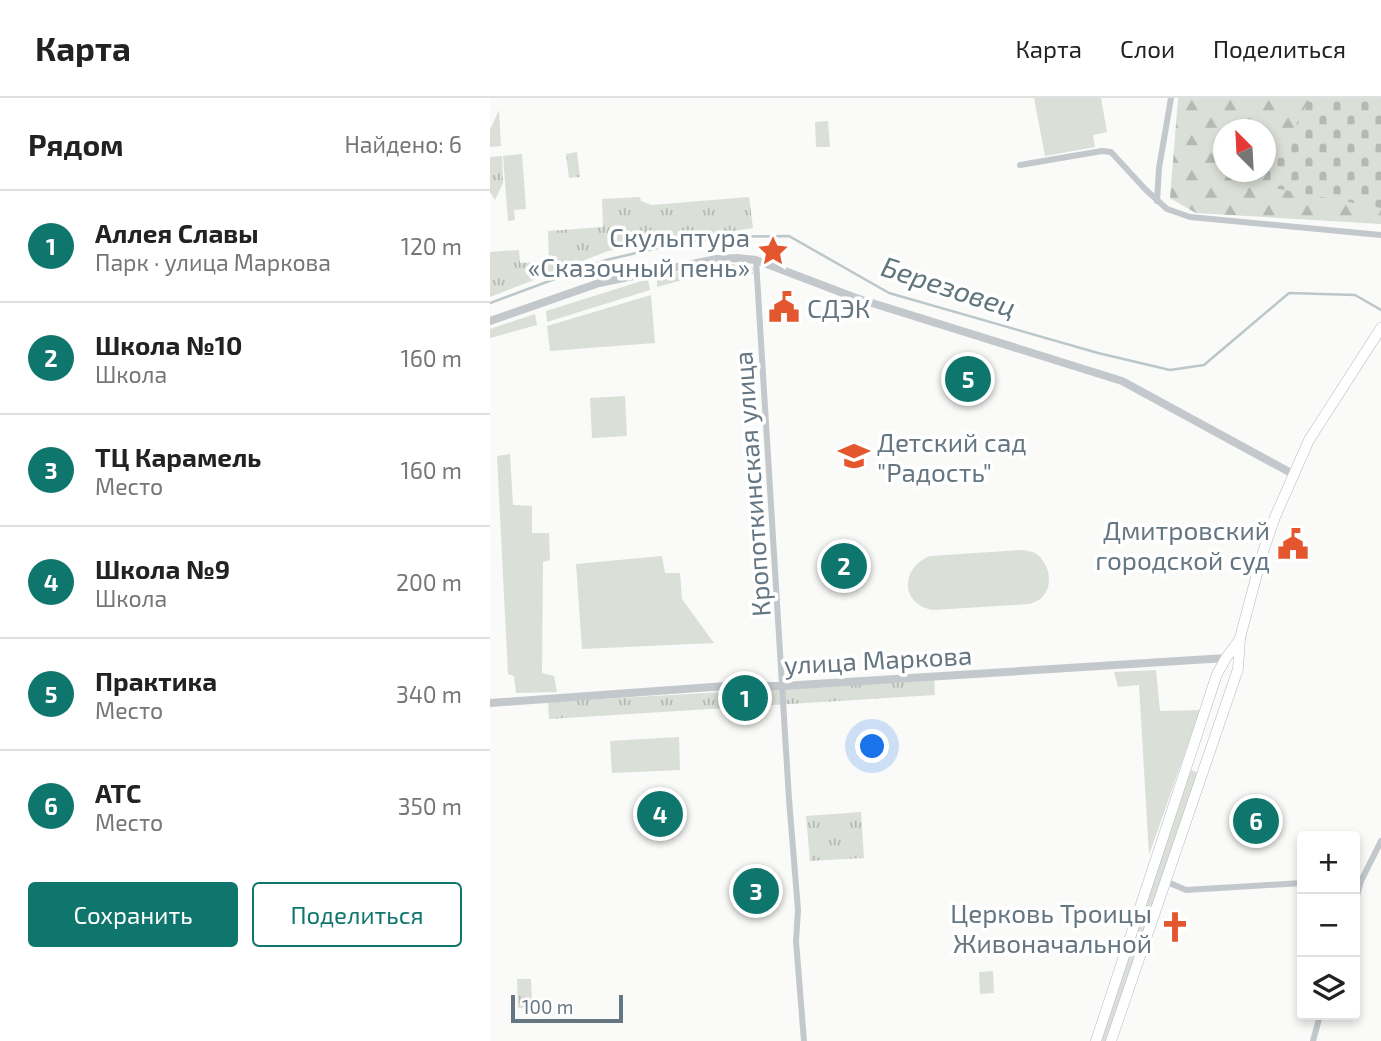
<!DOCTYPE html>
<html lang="ru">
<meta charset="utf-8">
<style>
:root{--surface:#fff;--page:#f2f2f2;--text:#222;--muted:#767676;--line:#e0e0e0;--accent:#0f766e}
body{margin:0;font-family:"Exo 2",sans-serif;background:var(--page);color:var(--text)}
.controls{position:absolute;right:21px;bottom:21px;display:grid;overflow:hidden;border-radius:7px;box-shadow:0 4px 10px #0003}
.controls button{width:63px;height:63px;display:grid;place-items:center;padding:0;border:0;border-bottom:2px solid var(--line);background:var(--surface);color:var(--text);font:35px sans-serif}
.compass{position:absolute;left:723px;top:21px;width:63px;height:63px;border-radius:50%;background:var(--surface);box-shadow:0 4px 10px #0003;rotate:336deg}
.scale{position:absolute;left:21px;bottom:18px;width:112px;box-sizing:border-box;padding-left:7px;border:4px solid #657683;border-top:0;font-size:19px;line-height:24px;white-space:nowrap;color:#657683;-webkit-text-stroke:5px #fff;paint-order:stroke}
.you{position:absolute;left:383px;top:649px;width:24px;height:24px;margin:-18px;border:5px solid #fff;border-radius:50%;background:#1a73e8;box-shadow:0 0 0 10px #1a73e833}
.badge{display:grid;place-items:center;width:46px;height:46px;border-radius:50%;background:var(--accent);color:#fff;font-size:23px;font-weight:700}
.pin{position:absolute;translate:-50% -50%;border:4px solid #fff;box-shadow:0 2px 7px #0006}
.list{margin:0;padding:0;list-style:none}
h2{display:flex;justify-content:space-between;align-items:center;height:91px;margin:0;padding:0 28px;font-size:30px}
h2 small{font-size:23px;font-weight:400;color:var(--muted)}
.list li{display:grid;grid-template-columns:46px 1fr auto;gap:21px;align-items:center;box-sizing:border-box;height:112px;padding:0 28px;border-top:2px solid var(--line)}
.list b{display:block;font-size:26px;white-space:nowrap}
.list p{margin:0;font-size:23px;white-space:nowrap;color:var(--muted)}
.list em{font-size:23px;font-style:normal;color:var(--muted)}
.actions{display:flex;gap:14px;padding:21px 28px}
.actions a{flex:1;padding:16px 0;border:2px solid var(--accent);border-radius:7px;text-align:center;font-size:24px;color:var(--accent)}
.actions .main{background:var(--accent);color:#fff}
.icon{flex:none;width:38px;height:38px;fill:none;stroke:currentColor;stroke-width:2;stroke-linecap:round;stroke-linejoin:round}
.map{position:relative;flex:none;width:891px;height:943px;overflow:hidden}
header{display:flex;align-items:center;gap:42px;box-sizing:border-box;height:98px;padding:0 35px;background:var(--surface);border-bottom:2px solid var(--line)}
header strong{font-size:33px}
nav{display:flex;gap:38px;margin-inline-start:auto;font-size:24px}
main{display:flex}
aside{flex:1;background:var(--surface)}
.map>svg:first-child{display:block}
.grass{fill:#dadfd7}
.forest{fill:url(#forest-firs);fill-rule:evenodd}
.cemetery{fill:url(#cemetery-stones)}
.park{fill:url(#park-tufts)}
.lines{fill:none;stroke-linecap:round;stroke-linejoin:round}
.stream{stroke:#bbc7cb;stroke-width:2.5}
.secondary-casing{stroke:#b3babf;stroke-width:11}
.minor{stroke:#c3c8cc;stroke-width:6}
.tertiary{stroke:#c3c8cc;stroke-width:8}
.secondary{stroke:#fff;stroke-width:10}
.labels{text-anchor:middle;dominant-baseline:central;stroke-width:7;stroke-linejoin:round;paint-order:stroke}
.poi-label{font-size:26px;fill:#657683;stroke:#fff;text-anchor:end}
.street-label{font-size:26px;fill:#657683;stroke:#fff}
.water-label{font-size:28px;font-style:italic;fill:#60757c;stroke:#fff}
</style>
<header>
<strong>Карта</strong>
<nav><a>Карта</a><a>Слои</a><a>Поделиться</a></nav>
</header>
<main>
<aside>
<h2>Рядом<small>Найдено: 6</small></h2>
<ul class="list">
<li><span class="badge">1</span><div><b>Аллея Славы</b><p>Парк · улица Маркова</p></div><em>120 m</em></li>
<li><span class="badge">2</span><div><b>Школа №10</b><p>Школа</p></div><em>160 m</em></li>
<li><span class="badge">3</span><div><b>ТЦ Карамель</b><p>Место</p></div><em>160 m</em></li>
<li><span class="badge">4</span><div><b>Школа №9</b><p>Школа</p></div><em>200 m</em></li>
<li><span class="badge">5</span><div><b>Практика</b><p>Место</p></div><em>340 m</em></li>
<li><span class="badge">6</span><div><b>АТС</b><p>Место</p></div><em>350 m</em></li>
</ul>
<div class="actions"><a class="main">Сохранить</a><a>Поделиться</a></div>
</aside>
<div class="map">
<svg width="891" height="943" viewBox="0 0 891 943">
<defs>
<pattern id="forest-firs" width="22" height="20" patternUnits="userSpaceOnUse" patternTransform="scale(1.75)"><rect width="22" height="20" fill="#dadfd7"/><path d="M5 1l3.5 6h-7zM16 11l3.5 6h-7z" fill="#b4b9b4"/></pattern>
<pattern id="cemetery-stones" width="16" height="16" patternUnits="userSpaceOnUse" patternTransform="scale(1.75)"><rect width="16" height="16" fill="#dadfd7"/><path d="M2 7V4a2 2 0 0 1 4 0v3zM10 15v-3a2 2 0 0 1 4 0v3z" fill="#b4b9b4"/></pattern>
<pattern id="park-tufts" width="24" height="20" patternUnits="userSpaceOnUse" patternTransform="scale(1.75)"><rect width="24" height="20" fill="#dadfd7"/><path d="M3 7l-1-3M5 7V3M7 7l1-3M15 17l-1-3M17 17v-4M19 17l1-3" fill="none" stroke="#b4b9b4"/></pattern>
</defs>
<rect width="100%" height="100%" fill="#fafaf8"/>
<g class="grass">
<polygon points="544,0 611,0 617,34 603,37 605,49 555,58"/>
<polygon points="9,12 11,48 0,49 0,32"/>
<polygon points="338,23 340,49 326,49 325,24"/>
<polygon points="32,56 36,111 24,112 25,122 18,123 13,58"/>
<polygon points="231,164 264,170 263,176 233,171 167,189 167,179"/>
<polygon points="158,181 160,192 57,224 56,213"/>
<polygon points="161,197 165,245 60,253 57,228"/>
<polygon points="45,216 47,227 0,240 0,231"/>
<polygon points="135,298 137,338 102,340 100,300"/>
<polygon points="20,356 23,407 42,408 42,435 59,435 60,462 53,464 52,575 64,578 67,594 26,595 24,578 18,576 7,358"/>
<path d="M533 452C537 453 541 453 545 455 558 463 564 484 554 497 551 502 545 504 539 506L443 512C410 506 410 470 440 458Z"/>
<polygon points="172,458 175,475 190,475 192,501 224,545 92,551 86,466"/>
<polygon points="666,572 670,613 710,612 659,757 649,587 628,589 624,574"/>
<polygon points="189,639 190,672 122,675 120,643"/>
<polygon points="701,672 708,675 617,943 610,943"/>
</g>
<path class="forest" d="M689 0H891V126L706 115 680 100 688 1ZM734 32H776V74H734Z"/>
<polygon class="cemetery" points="820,0 891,0 891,110 774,88"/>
<g class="park">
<polygon points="87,54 90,79 79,80 76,56"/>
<polygon points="12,58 13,85 5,102 0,94 0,59"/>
<polygon points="150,99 151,103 161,107 259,99 263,130 118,153 0,199 0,154 29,152 30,165 59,163 58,133 113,129 112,101"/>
<polygon points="444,582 445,597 59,621 58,604"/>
<polygon points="371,714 374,760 320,763 316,718"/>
<polygon points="503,873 504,895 490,896 489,874"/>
<polygon points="41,881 42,909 28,910 27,881"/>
</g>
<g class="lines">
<polyline class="stream" points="0,205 116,162 185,146 232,139 299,138 399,195 608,255 680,272 714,267 799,195 865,197 891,212"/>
<defs>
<g id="secondary">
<polyline points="606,943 727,576 736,560 750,541"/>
<polyline points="621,943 748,571 750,540 772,457 785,419 819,342 891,230"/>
</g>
</defs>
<use href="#secondary" class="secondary-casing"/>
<g class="minor">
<polyline points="530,67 612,53 621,54 656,92 677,111 700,119 891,137"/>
<polyline points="667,103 669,70 681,0"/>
<polyline points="266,162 299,701 308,812 306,843 314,943"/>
<polyline points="675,783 696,792 812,785"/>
<polyline points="865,805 871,783 891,743"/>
<polyline points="823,943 830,917"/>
</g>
<g class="tertiary">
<polyline points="0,223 109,185 227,161 247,160 266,162 366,200 632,283 803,376"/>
<polyline points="0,605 236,588 293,588 736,560"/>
</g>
<use href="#secondary" class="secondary"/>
</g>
<defs>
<symbol id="sight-bare" viewBox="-9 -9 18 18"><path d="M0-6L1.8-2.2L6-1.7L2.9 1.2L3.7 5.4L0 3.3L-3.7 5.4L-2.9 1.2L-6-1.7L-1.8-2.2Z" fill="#e4572e" stroke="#fff" stroke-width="2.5" paint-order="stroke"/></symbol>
<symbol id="civic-bare" viewBox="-9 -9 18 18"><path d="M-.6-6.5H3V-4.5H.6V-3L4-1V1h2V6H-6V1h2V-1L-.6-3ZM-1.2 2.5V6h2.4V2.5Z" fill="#e4572e" stroke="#fff" stroke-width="2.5" paint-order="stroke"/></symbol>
<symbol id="school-bare" viewBox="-9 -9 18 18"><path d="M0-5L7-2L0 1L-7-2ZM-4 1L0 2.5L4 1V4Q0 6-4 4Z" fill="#e4572e" stroke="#fff" stroke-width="2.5" paint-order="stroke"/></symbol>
<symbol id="church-bare" viewBox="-9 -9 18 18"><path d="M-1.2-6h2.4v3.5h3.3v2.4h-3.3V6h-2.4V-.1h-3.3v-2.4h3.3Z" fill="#e4572e" stroke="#fff" stroke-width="2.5" paint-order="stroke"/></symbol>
</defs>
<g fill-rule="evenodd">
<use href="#sight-bare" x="261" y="131" width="44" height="44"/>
<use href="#civic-bare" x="272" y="187" width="44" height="44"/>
<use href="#school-bare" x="342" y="336" width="44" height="44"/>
<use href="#civic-bare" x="781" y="424" width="44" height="44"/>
<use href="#church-bare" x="663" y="807" width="44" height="44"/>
</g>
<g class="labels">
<g class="poi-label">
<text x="260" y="138">Скульптура<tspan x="260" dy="30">«Сказочный пень»</tspan></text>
<text x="317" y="209" text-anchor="start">СДЭК</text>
<text x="387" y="343" text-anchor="start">Детский сад<tspan x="387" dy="30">"Радость"</tspan></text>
<text x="780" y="431">Дмитровский<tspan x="780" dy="30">городской суд</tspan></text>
<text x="662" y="814">Церковь Троицы<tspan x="662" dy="30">Живоначальной</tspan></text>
</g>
<g class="street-label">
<text transform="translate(261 386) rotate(-94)">Кропоткинская улица</text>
<text transform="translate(388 561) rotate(-3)">улица Маркова</text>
</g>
<g class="water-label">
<text transform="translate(459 188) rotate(18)">Березовец</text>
</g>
</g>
</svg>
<div class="controls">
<button>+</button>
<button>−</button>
<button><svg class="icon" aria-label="layers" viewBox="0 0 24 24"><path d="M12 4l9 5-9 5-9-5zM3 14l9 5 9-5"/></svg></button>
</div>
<svg class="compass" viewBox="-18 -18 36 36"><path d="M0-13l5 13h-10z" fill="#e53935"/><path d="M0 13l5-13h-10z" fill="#767676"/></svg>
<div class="scale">100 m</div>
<div class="you"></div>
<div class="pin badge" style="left:255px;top:600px">1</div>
<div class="pin badge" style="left:354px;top:468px">2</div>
<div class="pin badge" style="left:266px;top:793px">3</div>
<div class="pin badge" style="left:170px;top:716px">4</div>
<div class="pin badge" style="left:478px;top:281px">5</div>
<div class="pin badge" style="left:766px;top:723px">6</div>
</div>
</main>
